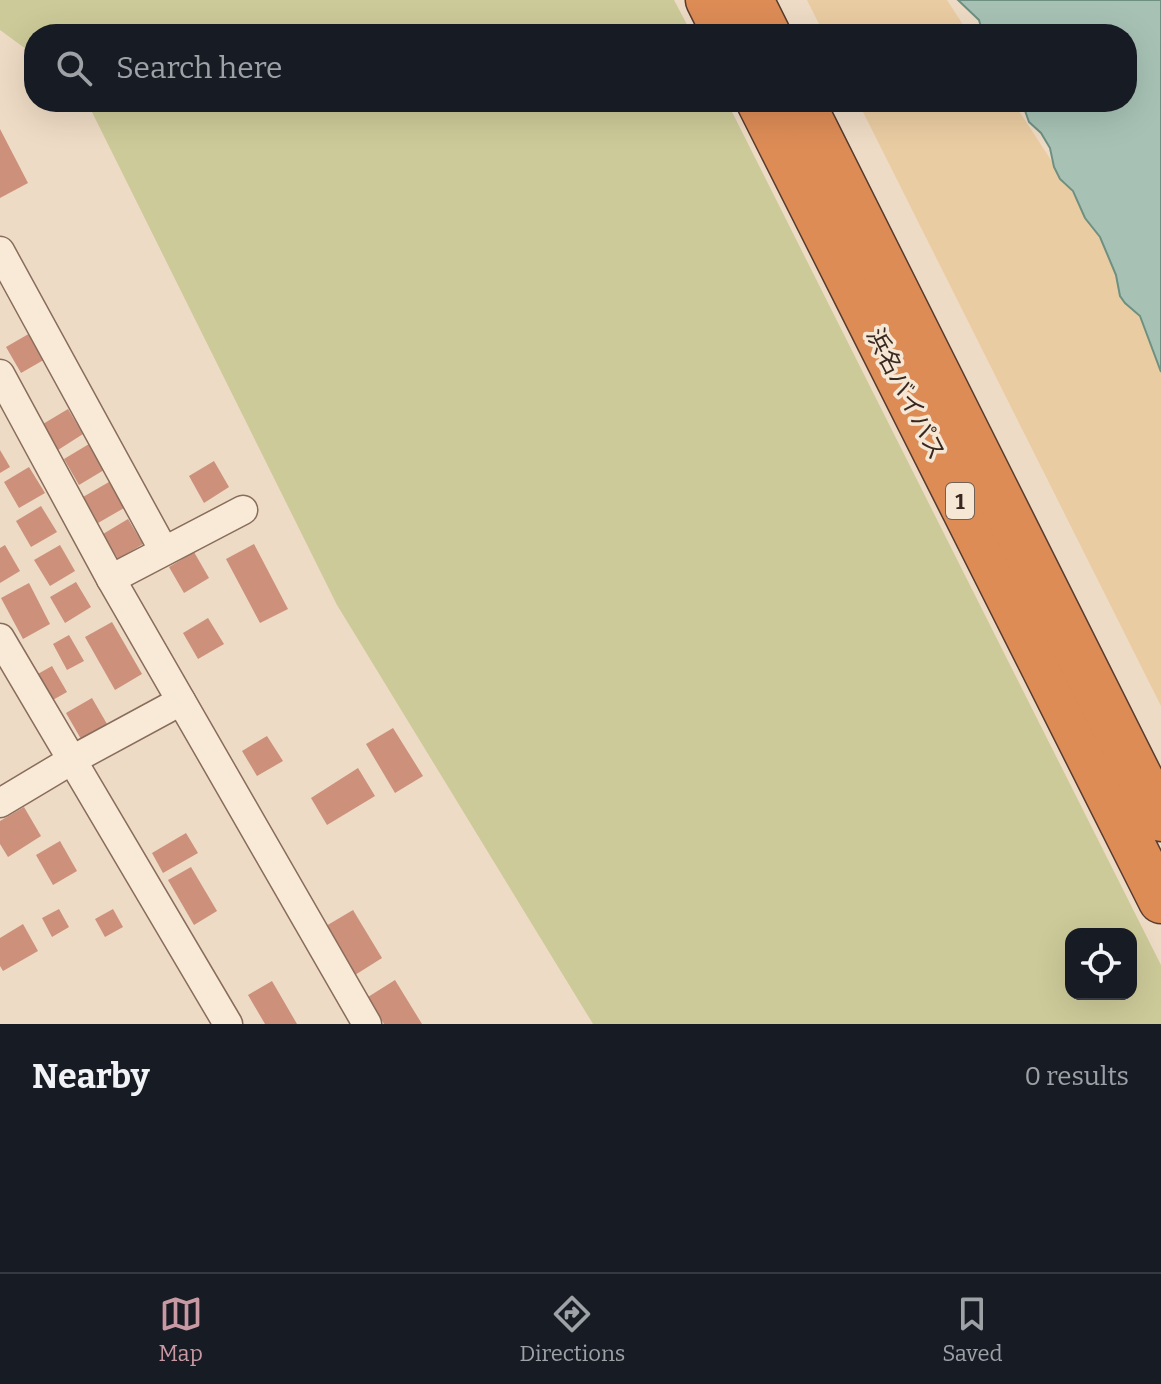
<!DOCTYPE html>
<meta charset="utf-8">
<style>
:root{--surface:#171b24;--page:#20242c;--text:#f1f3f6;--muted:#9ea1a6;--line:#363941;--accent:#c999a3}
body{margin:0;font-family:Bitter,"Noto Sans JP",serif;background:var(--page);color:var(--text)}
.controls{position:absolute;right:24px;bottom:24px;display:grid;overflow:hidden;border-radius:16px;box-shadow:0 8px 32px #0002}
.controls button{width:72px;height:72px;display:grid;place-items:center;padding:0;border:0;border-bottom:2px solid var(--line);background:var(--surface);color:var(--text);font:40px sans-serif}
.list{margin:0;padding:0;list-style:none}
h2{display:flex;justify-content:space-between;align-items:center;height:104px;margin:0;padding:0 32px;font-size:34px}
h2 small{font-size:26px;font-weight:400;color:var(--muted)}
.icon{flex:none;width:44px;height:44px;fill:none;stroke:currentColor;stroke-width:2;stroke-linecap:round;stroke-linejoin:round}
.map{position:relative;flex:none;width:1161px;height:1024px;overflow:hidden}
.search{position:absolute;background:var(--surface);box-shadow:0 8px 32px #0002;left:24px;right:24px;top:24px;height:88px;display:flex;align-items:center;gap:20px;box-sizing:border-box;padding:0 28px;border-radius:32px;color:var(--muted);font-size:30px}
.sheet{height:248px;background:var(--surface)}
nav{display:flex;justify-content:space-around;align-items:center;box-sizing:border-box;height:112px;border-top:2px solid var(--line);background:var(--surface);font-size:22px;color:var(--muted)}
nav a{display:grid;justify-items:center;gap:4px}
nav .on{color:var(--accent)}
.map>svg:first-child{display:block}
.green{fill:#cdca99;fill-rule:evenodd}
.sand{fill:#eacca2}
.water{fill:#a7c2b5;stroke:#6d9082;stroke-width:2}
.building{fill:#cc907b}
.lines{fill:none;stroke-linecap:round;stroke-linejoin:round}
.minor-casing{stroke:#896c5b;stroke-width:31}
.motorway-casing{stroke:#573b2f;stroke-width:47}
.minor{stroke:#f9ead8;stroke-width:28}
.motorway{stroke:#dd8c56;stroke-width:44}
.labels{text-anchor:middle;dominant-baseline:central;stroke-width:7;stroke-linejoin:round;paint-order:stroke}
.shield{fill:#f6e7d5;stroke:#726156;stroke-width:2}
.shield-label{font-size:22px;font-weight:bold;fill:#39281f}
.street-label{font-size:24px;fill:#39281f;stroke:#f6e7d5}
</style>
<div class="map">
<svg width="1161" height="1024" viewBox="0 0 1161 1024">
<rect width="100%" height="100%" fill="#eedbc5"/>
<g class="green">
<polygon points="0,0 674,0 692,34 34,34 34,55 0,30"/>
<path d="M87 102H727L1161 965V1024H593L337 605ZM1071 934H1131V994H1071Z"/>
</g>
<g class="sand">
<polygon points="807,0 947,0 969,34 824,34"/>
<polygon points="858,102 1013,102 1081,206 1161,346 1161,706"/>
</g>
<polygon class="water" points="958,0 1161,0 1161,372 1140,316 1125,303 1120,296 1116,275 1100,237 1085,218 1073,191 1060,179 1054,167 1050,148 1041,133 1029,122 1022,102 1127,102 1127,34 983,34 979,20"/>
<g class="building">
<polygon points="0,129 28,183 0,198"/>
<polygon points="32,332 47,358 21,373 6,347"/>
<polygon points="68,409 83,434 58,450 43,424"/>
<polygon points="89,444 104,470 79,485 64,459"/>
<polygon points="0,450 10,467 0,473"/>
<polygon points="214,461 229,487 204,503 189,476"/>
<polygon points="29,467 45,493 19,508 4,482"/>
<polygon points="109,482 124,508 98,523 83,497"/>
<polygon points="41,506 57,532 31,547 16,521"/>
<polygon points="128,519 143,544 118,559 103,534"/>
<polygon points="254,544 288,609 260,623 226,559"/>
<polygon points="5,545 20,571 0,583 0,548"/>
<polygon points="60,545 75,571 50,586 34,560"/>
<polygon points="194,552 209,578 184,593 169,567"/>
<polygon points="76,582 91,607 65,623 50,597"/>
<polygon points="29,583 50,624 23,639 1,598"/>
<polygon points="208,618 224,644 198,659 183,633"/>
<polygon points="112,622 142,674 115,690 85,637"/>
<polygon points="69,635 84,661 67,670 53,644"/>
<polygon points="52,666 67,692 51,701 36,675"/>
<polygon points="92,698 107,724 81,739 66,713"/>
<polygon points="393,728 423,776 395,793 366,744"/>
<polygon points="267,736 283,761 257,776 242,751"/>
<polygon points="358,768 375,796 327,825 311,798"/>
<polygon points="24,807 41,836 8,857 0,844 0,821"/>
<polygon points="186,833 198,853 163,873 152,853"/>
<polygon points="60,841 77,871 53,885 36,855"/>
<polygon points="191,867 217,911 194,925 168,880"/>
<polygon points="59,909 69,927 52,937 42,918"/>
<polygon points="113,909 123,927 105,937 95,919"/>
<polygon points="353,910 382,958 355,975 326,926"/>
<polygon points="23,924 38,951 3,971 0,966 0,938"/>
<polygon points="395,980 422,1024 384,1024 368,997"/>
<polygon points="272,981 297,1024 265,1024 248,995"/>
</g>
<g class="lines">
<defs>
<g id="minor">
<polyline points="0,251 164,551"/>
<polyline points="0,374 111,579 367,1024"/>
<polyline points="111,579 243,510"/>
<polyline points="0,638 228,1024"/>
<polyline points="0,803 72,760 181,701"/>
</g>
<g id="motorway">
<polyline points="708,0 725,34"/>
<polyline points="751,0 768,34"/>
<polyline points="759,102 1161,901"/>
<polyline points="802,102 1161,819"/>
</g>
</defs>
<use href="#minor" class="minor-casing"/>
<use href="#motorway" class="motorway-casing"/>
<use href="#minor" class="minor"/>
<use href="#motorway" class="motorway"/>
</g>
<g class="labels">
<rect class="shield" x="946" y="483" width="28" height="36" rx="6"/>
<g class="shield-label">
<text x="960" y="501">1</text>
</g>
<g class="street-label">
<text transform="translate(906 394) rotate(63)">浜名バイパス</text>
</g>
</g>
</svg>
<div class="controls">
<button><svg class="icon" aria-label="locate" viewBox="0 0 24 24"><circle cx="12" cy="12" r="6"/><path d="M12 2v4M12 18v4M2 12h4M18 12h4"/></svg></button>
</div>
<div class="search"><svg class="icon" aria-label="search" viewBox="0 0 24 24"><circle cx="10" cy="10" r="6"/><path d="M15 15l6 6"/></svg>Search here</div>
</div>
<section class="sheet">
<h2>Nearby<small>0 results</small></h2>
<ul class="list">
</ul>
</section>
<nav>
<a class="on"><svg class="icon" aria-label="map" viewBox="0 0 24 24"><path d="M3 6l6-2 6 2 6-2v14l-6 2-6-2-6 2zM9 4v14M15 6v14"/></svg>Map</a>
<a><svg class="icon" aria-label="directions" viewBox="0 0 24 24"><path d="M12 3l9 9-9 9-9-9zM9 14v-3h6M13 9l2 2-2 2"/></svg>Directions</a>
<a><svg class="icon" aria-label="saved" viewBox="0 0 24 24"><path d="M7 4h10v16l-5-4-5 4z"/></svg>Saved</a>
</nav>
